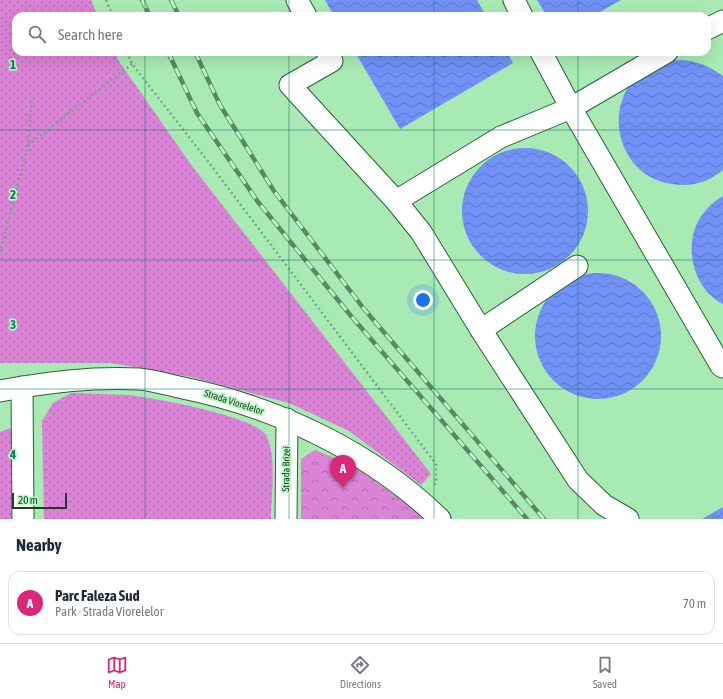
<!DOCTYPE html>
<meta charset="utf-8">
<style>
:root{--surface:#fff;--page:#f6f6f7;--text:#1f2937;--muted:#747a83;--line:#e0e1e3;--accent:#db2777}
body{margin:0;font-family:"Asap Condensed",sans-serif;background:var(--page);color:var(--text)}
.scale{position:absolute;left:12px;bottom:10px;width:55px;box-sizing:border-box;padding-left:4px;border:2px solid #223c27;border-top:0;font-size:11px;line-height:14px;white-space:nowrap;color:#223c27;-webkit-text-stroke:3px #b6f7c1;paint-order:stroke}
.you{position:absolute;left:423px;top:300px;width:14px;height:14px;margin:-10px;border:3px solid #fff;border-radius:50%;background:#1a73e8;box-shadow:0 0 0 6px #1a73e833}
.badge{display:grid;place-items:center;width:26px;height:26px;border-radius:50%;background:var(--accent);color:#fff;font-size:13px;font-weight:700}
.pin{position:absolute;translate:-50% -33px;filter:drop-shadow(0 1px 2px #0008)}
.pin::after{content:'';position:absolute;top:21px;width:14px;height:12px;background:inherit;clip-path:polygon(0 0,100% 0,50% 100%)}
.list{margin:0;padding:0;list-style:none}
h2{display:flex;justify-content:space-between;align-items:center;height:52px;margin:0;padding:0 16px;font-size:17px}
h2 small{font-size:13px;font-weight:400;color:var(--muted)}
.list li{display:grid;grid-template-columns:26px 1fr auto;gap:12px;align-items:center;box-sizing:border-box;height:64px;margin:0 8px 8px;padding:0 8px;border:1px solid var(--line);border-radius:12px}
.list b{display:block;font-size:15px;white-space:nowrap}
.list p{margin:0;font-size:13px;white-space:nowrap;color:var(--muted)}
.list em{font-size:13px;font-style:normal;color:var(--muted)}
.icon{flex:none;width:22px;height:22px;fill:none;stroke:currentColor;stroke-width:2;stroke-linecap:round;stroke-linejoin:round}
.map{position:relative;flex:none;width:723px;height:519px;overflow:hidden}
.search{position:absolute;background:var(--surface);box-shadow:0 4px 16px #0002;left:12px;right:12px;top:12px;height:44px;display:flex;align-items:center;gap:10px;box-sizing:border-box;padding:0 14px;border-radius:12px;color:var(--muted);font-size:15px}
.sheet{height:124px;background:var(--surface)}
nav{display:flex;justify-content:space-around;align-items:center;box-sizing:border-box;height:56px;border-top:1px solid var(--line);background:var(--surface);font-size:11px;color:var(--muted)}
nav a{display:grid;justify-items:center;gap:2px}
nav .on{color:var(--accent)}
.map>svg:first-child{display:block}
.grass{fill:url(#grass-dots)}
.forest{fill:url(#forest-crowns)}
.water{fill:url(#water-waves)}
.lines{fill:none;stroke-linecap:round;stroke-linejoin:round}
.minor-casing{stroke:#256334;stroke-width:23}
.path{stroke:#76a87f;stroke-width:2.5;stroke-dasharray:2 3;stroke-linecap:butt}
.minor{stroke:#fff;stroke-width:21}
.rail-casing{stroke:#5c8764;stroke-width:4.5}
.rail{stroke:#b6f7c1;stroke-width:3;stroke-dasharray:9;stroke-linecap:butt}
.grid{fill:none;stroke:#0f766e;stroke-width:1;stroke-opacity:0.55}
.labels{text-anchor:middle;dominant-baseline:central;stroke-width:3.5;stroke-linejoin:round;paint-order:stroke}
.street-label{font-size:10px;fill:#223c27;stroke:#b6f7c1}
.grid-label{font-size:13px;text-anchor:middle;font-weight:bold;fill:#0f766e;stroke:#b6f7c1;stroke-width:3.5;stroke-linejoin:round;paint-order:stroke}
</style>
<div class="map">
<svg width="723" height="519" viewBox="0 0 723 519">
<defs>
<pattern id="grass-dots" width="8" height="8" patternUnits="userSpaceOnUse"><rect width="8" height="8" fill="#db83d6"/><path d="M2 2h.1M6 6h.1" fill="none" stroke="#b16cae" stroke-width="1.8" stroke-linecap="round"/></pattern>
<pattern id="forest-crowns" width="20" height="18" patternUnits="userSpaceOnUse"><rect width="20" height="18" fill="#db83d6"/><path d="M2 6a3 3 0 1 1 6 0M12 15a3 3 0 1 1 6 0" fill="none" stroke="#b16cae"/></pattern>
<pattern id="water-waves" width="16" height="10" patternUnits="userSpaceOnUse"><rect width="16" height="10" fill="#7191f7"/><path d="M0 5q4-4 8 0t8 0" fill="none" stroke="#5c78c8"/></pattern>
</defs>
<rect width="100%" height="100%" fill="#a9eab4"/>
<g class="grass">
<polygon points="0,0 91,0 98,16 16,16 16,52 115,52 118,60 192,166 431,474 421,485 349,431 289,403 191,377 111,363 0,363"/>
<path d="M71 393C90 394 110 394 129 395 153 398 258 416 267 437 277 458 271 496 271 519H44L42 421 53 403Z"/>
<polygon points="11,428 12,519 0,519 0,432"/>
</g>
<polygon class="forest" points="315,450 357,468 414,509 423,519 301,519 301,459"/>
<g class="water">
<polygon points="325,0 477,0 486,16 334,16"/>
<polygon points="537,0 621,0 593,16 547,16"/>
<polygon points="355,52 507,52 513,63 400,129"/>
<path d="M679 60C696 60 709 66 723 76V170C717 174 711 179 705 181 695 185 683 186 672 184 609 175 599 85 658 64 664 62 672 61 679 60Z"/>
<circle cx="525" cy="211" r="63"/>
<path d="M723 196V304C694 290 683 247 699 220 705 209 713 202 723 196Z"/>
<circle cx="598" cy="336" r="63"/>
<polygon points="723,507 723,519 702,519"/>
</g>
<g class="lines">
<defs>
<g id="minor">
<polyline points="297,0 306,16"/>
<polyline points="514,0 522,16"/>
<polyline points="707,29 723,21"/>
<polyline points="327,52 332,61 290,85 396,201 421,232 481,330 578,480 604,505 628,519"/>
<polyline points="541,52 571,108 721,366 723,367"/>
<polyline points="396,201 501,137 571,108 667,52"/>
<polyline points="481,330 577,266"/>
<polyline points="22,387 23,519"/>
<path d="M0 391C48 382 90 377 139 379 153 380 169 385 183 388 277 407 371 452 440 519"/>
<polyline points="286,519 287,419"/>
</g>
</defs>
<use href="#minor" class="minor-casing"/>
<g class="path">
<polyline points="106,0 113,16"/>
<polyline points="127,52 132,64 210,164 436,464 436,483 433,487"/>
<polyline points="28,145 132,64"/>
<polyline points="0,253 28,146 32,98"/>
</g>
<use href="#minor" class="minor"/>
<defs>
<g id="rail">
<polyline points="142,0 150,16"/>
<polyline points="171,0 179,16"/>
<polyline points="168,52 197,113 258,202 351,316 527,519"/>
<polyline points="195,52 220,105 274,191 364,309 544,519"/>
</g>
</defs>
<use href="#rail" class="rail-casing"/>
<use href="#rail" class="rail"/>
</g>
<path class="grid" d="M145 0V16M289 0V16M434 0V16M578 0V16M145 52V519M289 52V519M434 52V519M578 52V519M0 130H723M0 260H723M0 389H723"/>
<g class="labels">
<g class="street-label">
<text transform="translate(234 402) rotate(18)">Strada Viorelelor</text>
<text transform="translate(286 469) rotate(-89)">Strada Brizei</text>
</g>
</g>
<g class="grid-label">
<text x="13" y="69">1</text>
<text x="13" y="199">2</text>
<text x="13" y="329">3</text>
<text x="13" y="459">4</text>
</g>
</svg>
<div class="scale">20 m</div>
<div class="you"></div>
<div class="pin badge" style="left:343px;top:488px">A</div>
<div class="search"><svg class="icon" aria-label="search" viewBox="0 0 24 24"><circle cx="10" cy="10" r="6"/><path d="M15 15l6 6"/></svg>Search here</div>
</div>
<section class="sheet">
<h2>Nearby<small></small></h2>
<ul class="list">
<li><span class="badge">A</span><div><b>Parc Faleza Sud</b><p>Park · Strada Viorelelor</p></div><em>70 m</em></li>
</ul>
</section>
<nav>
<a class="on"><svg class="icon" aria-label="map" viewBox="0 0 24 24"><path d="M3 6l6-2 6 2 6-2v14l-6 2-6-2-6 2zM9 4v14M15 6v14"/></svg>Map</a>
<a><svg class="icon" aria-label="directions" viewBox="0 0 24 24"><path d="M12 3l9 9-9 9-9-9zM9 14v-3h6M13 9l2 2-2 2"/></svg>Directions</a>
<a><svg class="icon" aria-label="saved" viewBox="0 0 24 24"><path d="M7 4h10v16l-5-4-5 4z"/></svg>Saved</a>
</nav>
